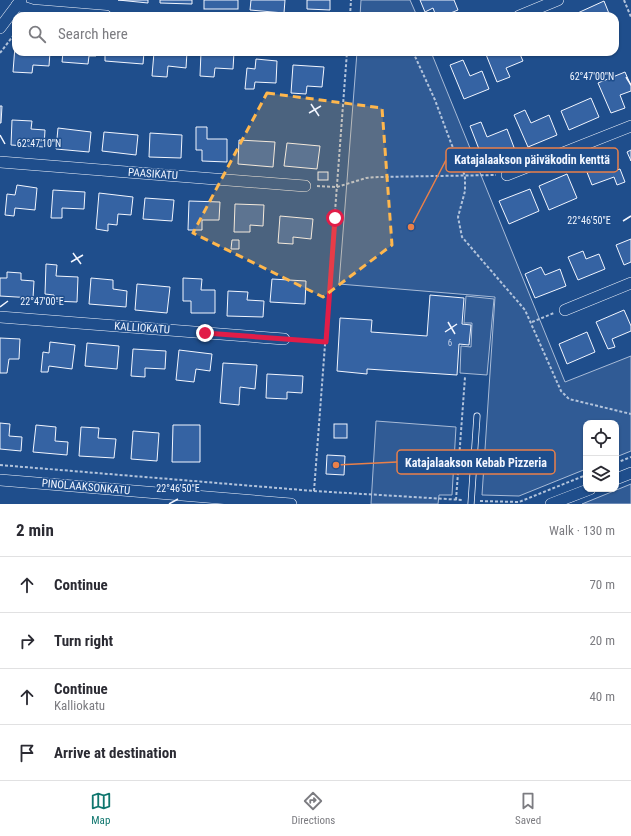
<!DOCTYPE html>
<meta charset="utf-8">
<style>
:root{--surface:#fff;--page:#f2f2f3;--text:#2b2b33;--muted:#7c7c81;--line:#e1e1e2;--accent:#0f766e}
body{margin:0;font-family:"Roboto Condensed",sans-serif;background:var(--page);color:var(--text)}
.controls{position:absolute;right:12px;bottom:12px;display:grid;overflow:hidden;border-radius:8px;box-shadow:0 1px 3px #0004}
.controls button{width:36px;height:36px;display:grid;place-items:center;padding:0;border:0;border-bottom:1px solid var(--line);background:var(--surface);color:var(--text);font:20px sans-serif}
.stop{position:absolute;width:12px;height:12px;margin:-9px;border:3px solid #e11d48;border-radius:50%;background:#fff}
.stop.end{background:#e11d48;border-color:#fff;box-shadow:0 1px 4px #0008}
.list{margin:0;padding:0;list-style:none}
h2{display:flex;justify-content:space-between;align-items:center;height:52px;margin:0;padding:0 16px;font-size:17px}
h2 small{font-size:13px;font-weight:400;color:var(--muted)}
.list li{display:grid;grid-template-columns:26px 1fr auto;gap:12px;align-items:center;box-sizing:border-box;height:56px;padding:0 16px;border-top:1px solid var(--line)}
.list b{display:block;font-size:15px;white-space:nowrap}
.list p{margin:0;font-size:13px;white-space:nowrap;color:var(--muted)}
.list em{font-size:13px;font-style:normal;color:var(--muted)}
.icon{flex:none;width:22px;height:22px;fill:none;stroke:currentColor;stroke-width:2;stroke-linecap:round;stroke-linejoin:round}
.map{position:relative;flex:none;width:631px;height:504px;overflow:hidden}
.search{position:absolute;background:var(--surface);box-shadow:0 1px 3px #0004;left:12px;right:12px;top:12px;height:44px;display:flex;align-items:center;gap:10px;box-sizing:border-box;padding:0 14px;border-radius:12px;color:var(--muted);font-size:15px}
.sheet{height:276px;background:var(--surface)}
nav{display:flex;justify-content:space-around;align-items:center;box-sizing:border-box;height:56px;border-top:1px solid var(--line);background:var(--surface);font-size:11px;color:var(--muted)}
nav a{display:grid;justify-items:center;gap:2px}
nav .on{color:var(--accent)}
.map>svg:first-child{display:block}
.green{fill:#305b95;stroke:#a8bbd7}
.building{fill:#3563a3;stroke:#f2f6ff}
.lines{fill:none;stroke-linecap:round;stroke-linejoin:round}
.service-casing{stroke:#f2f6ff;stroke-width:7}
.minor-casing{stroke:#f2f6ff;stroke-width:12}
.path{stroke:#b3c4dc;stroke-width:2;stroke-dasharray:3 2;stroke-linecap:butt}
.service{stroke:#1f4e8c;stroke-width:5.5}
.minor{stroke:#1f4e8c;stroke-width:11}
.route{stroke:#e11d48;stroke-width:5}
.marked{fill:#ffb74d;fill-opacity:0.2;stroke:#ffb74d;stroke-width:3;stroke-dasharray:8 5;stroke-linejoin:round}
.ticks{fill:none;stroke:#f2f6ff;stroke-width:1.5}
.labels{text-anchor:middle;dominant-baseline:central;stroke-width:3;stroke-linejoin:round;paint-order:stroke}
.number-label{font-size:9px;fill:#c3d1e8}
.street-label{font-size:11px;fill:#f2f6ff;stroke:#1f4e8c}
.ticks-label{font-size:10px;text-anchor:middle;fill:#f2f6ff;stroke:#1f4e8c;stroke-width:3;stroke-linejoin:round;paint-order:stroke}
.leader{fill:none;stroke:#ea8049;stroke-width:1.5}
.callout-dot{fill:#ea8049;stroke:#1f4e8c;stroke-width:1.5}
.callout{fill:#1f4e8c;stroke:#ea8049;stroke-width:1.5}
.callout-label{font-size:12px;text-anchor:middle;font-weight:bold;fill:#f2f6ff}
</style>
<div class="map">
<svg width="631" height="504" viewBox="0 0 631 504">
<rect width="100%" height="100%" fill="#1f4e8c"/>
<g class="green">
<polygon points="361,0 410,0 417,16 360,16"/>
<polygon points="357,52 431,52 565,382 631,356 631,451 616,457 616,423 586,423 586,469 519,496 482,495 495,297 339,284"/>
<polygon points="466,296 494,299 487,375 460,373 461,346 471,347 472,323 464,323"/>
<polygon points="376,421 456,427 452,495 439,495 438,504 371,504"/>
<polygon points="631,484 631,504 582,504"/>
</g>
<g class="building">
<polygon points="118,0 148,0 148,3"/>
<polygon points="160,0 192,0 192,4 160,3"/>
<rect x="204" y="0" width="34" height="9"/>
<polygon points="251,0 285,0 284,13 250,10"/>
<polygon points="307,0 330,0 330,10 307,9"/>
<polygon points="420,0 454,0 458,10 443,16 436,16 433,8 425,12"/>
<polygon points="604,1 610,16 571,16"/>
<polygon points="15,46 16,52 50,52 49,66 33,65 32,73 13,72"/>
<polygon points="63,52 96,52 96,56 89,56 88,64 62,62"/>
<polygon points="105,52 144,52 143,64 105,61"/>
<polygon points="154,52 187,52 186,68 168,66 167,77 152,76"/>
<polygon points="201,52 234,52 233,69 215,68 214,77 200,76"/>
<polygon points="485,52 519,52 523,61 506,68 510,77 497,82"/>
<polygon points="256,59 277,61 276,83 255,82 254,89 245,89 247,68 255,69"/>
<polygon points="463,60 470,76 482,71 489,89 464,99 450,65"/>
<polygon points="293,65 324,67 322,87 307,86 306,94 291,93"/>
<polygon points="625,72 631,86 631,91 620,95 625,108 611,113 598,83"/>
<polygon points="591,98 599,117 569,130 561,111"/>
<polygon points="0,106 2,106 1,123 0,123"/>
<polygon points="525,110 531,123 549,115 557,135 528,147 514,115"/>
<polygon points="12,120 32,121 31,129 45,130 44,147 11,145"/>
<polygon points="481,122 487,137 507,129 515,150 484,162 470,126"/>
<polygon points="196,127 207,127 207,139 227,139 227,162 202,161 202,150 196,150"/>
<polygon points="58,128 91,132 89,152 56,149"/>
<polygon points="104,132 138,135 136,155 102,151"/>
<polygon points="150,133 182,135 181,158 149,157"/>
<polygon points="239,140 275,142 273,167 238,164"/>
<polygon points="287,143 320,146 317,169 284,166"/>
<polygon points="631,150 631,161 627,152"/>
<polygon points="609,158 614,171 620,169 625,182 617,185 614,177 592,185 585,167"/>
<rect x="318" y="172" width="10" height="8"/>
<polygon points="567,174 577,198 549,210 539,186"/>
<polygon points="17,185 37,188 35,210 15,208 14,216 5,215 7,194 15,195"/>
<polygon points="530,189 539,211 509,224 499,201"/>
<polygon points="53,190 85,192 84,209 62,208 62,218 51,218"/>
<polygon points="99,193 133,197 131,215 118,214 117,225 108,224 108,231 96,229"/>
<polygon points="145,198 174,200 172,221 143,219"/>
<polygon points="189,201 220,202 219,220 202,220 202,230 188,230"/>
<polygon points="235,204 264,205 263,226 250,225 250,232 234,232"/>
<polygon points="280,216 313,219 311,239 293,237 293,244 278,243"/>
<polygon points="631,239 631,262 624,265 616,245"/>
<polygon points="232,240 239,240 239,249 231,249"/>
<polygon points="583,251 586,259 599,254 605,269 578,280 568,257"/>
<polygon points="46,264 57,265 56,276 78,277 77,302 53,301 54,295 45,294"/>
<polygon points="541,267 545,275 560,269 566,286 535,298 525,274"/>
<polygon points="7,272 21,273 21,280 34,281 33,298 0,296 0,278 7,278"/>
<polygon points="91,278 113,280 113,289 127,291 126,307 89,304"/>
<polygon points="183,278 202,279 201,290 215,290 215,313 191,313 191,301 183,301"/>
<polygon points="272,279 306,281 305,304 270,302"/>
<polygon points="137,284 170,287 167,313 135,310"/>
<polygon points="228,291 248,292 247,300 264,301 263,317 227,316"/>
<polygon points="430,295 464,298 462,324 471,325 469,345 459,344 457,375 367,369 367,374 337,371 340,318 372,320 371,332 427,336"/>
<polygon points="624,310 631,326 631,331 612,339 615,347 608,349 596,322"/>
<polygon points="587,332 595,352 567,364 559,344"/>
<polygon points="0,338 20,339 19,359 9,359 7,373 0,373"/>
<polygon points="50,342 75,345 72,369 49,366 48,372 41,372 43,352 49,353"/>
<polygon points="87,343 119,346 117,369 85,366"/>
<polygon points="133,349 166,351 165,369 145,368 145,377 131,376"/>
<polygon points="179,350 212,354 210,371 196,369 194,382 176,380"/>
<polygon points="223,363 257,365 255,389 240,387 239,405 220,403"/>
<polygon points="267,374 303,376 302,393 287,392 287,399 266,398"/>
<polygon points="0,423 10,424 9,436 22,437 21,451 0,449"/>
<rect x="334" y="424" width="13" height="14"/>
<polygon points="36,425 56,427 55,441 68,442 67,455 33,452"/>
<polygon points="173,425 200,425 200,462 172,462"/>
<polygon points="81,427 99,428 98,438 116,439 114,458 79,456"/>
<polygon points="133,431 159,433 157,461 131,459"/>
<polygon points="327,455 345,456 344,475 326,474"/>
</g>
<g class="lines">
<defs>
<polyline id="service" points="471,504 477,416"/>
<g id="minor">
<polyline points="17,5 32,10 106,16"/>
<polyline points="519,16 558,0"/>
<polyline points="0,28 21,0"/>
<polyline points="0,162 305,186"/>
<polyline points="507,175 631,126"/>
<polyline points="565,310 631,283"/>
<polyline points="0,317 284,339"/>
<polyline points="616,479 631,473"/>
<polyline points="0,480 291,504"/>
<polyline points="551,504 590,489"/>
</g>
</defs>
<use href="#service" class="service-casing"/>
<use href="#minor" class="minor-casing"/>
<g class="path">
<polyline points="624,0 631,17"/>
<polyline points="350,16 351,0"/>
<polyline points="413,52 435,100 451,143 465,176 465,191 458,217 462,237 525,310 561,391 569,399 631,414"/>
<polyline points="0,53 16,32"/>
<polyline points="317,186 337,187 366,178 378,177 496,175"/>
<polyline points="532,322 554,313"/>
<polyline points="296,340 325,342"/>
<polyline points="616,463 631,457"/>
<polyline points="0,465 314,491 463,500"/>
<polyline points="314,491 347,52"/>
<polyline points="456,500 465,377"/>
<polyline points="480,501 519,502 586,475"/>
</g>
<use href="#service" class="service"/>
<use href="#minor" class="minor"/>
</g>
<g class="lines">
<polyline class="route" points="205,333 326,342 335,218"/>
</g>
<path class="marked" d="M267 93 382 108 392 245 323 297 193 233Z"/>
<path class="ticks" d="M626 77 631 85M311 104 319 116M309 113 321 106M0 135 5 144M623 221 631 216M73 253 81 264M71 262 83 255M0 307 8 301M448 322 455 334M445 332 457 324M169 504 178 499"/>
<g class="labels">
<g class="number-label">
<text x="450" y="343">6</text>
</g>
<g class="street-label">
<text transform="translate(153 174) rotate(4)">PAASIKATU</text>
<text transform="translate(142 328) rotate(4)">KALLIOKATU</text>
<text transform="translate(86 487) rotate(5)">PINOLAAKSONKATU</text>
</g>
</g>
<g class="ticks-label">
<text x="592" y="80">62°47'00"N</text>
<text x="39" y="147">62°47'10"N</text>
<text x="589" y="224">22°46'50"E</text>
<text x="42" y="305">22°47'00"E</text>
<text x="178" y="492">22°46'50"E</text>
</g>
<path class="leader" d="M411 227L446 160M336 465L397 462"/>
<g class="callout-dot">
<circle cx="411" cy="227" r="4"/>
<circle cx="336" cy="465" r="4"/>
</g>
<g class="callout">
<rect x="446" y="148" width="172" height="24" rx="4"/>
<rect x="397" y="450" width="158" height="24" rx="4"/>
</g>
<g class="callout-label">
<text x="532" y="164">Katajalaakson päiväkodin kenttä</text>
<text x="476" y="467">Katajalaakson Kebab Pizzeria</text>
</g>
</svg>
<div class="controls">
<button><svg class="icon" aria-label="locate" viewBox="0 0 24 24"><circle cx="12" cy="12" r="6"/><path d="M12 2v4M12 18v4M2 12h4M18 12h4"/></svg></button>
<button><svg class="icon" aria-label="layers" viewBox="0 0 24 24"><path d="M12 4l9 5-9 5-9-5zM3 14l9 5 9-5"/></svg></button>
</div>
<div class="stop" style="left:335px;top:218px"></div>
<div class="stop end" style="left:205px;top:333px"></div>
<div class="search"><svg class="icon" aria-label="search" viewBox="0 0 24 24"><circle cx="10" cy="10" r="6"/><path d="M15 15l6 6"/></svg>Search here</div>
</div>
<section class="sheet">
<h2>2 min<small>Walk · 130 m</small></h2>
<ul class="list">
<li><svg class="icon" aria-label="ahead" viewBox="0 0 24 24"><path d="M12 20V5M6 11l6-6 6 6"/></svg><div><b>Continue</b></div><em>70 m</em></li>
<li><svg class="icon" aria-label="right" viewBox="0 0 24 24"><path d="M7 20v-9h11M14 6l5 5-5 5"/></svg><div><b>Turn right</b></div><em>20 m</em></li>
<li><svg class="icon" aria-label="ahead" viewBox="0 0 24 24"><path d="M12 20V5M6 11l6-6 6 6"/></svg><div><b>Continue</b><p>Kalliokatu</p></div><em>40 m</em></li>
<li><svg class="icon" aria-label="arrive" viewBox="0 0 24 24"><path d="M6 21V4h12l-3 4 3 4H6"/></svg><div><b>Arrive at destination</b></div></li>
</ul>
</section>
<nav>
<a class="on"><svg class="icon" aria-label="map" viewBox="0 0 24 24"><path d="M3 6l6-2 6 2 6-2v14l-6 2-6-2-6 2zM9 4v14M15 6v14"/></svg>Map</a>
<a><svg class="icon" aria-label="directions" viewBox="0 0 24 24"><path d="M12 3l9 9-9 9-9-9zM9 14v-3h6M13 9l2 2-2 2"/></svg>Directions</a>
<a><svg class="icon" aria-label="saved" viewBox="0 0 24 24"><path d="M7 4h10v16l-5-4-5 4z"/></svg>Saved</a>
</nav>
